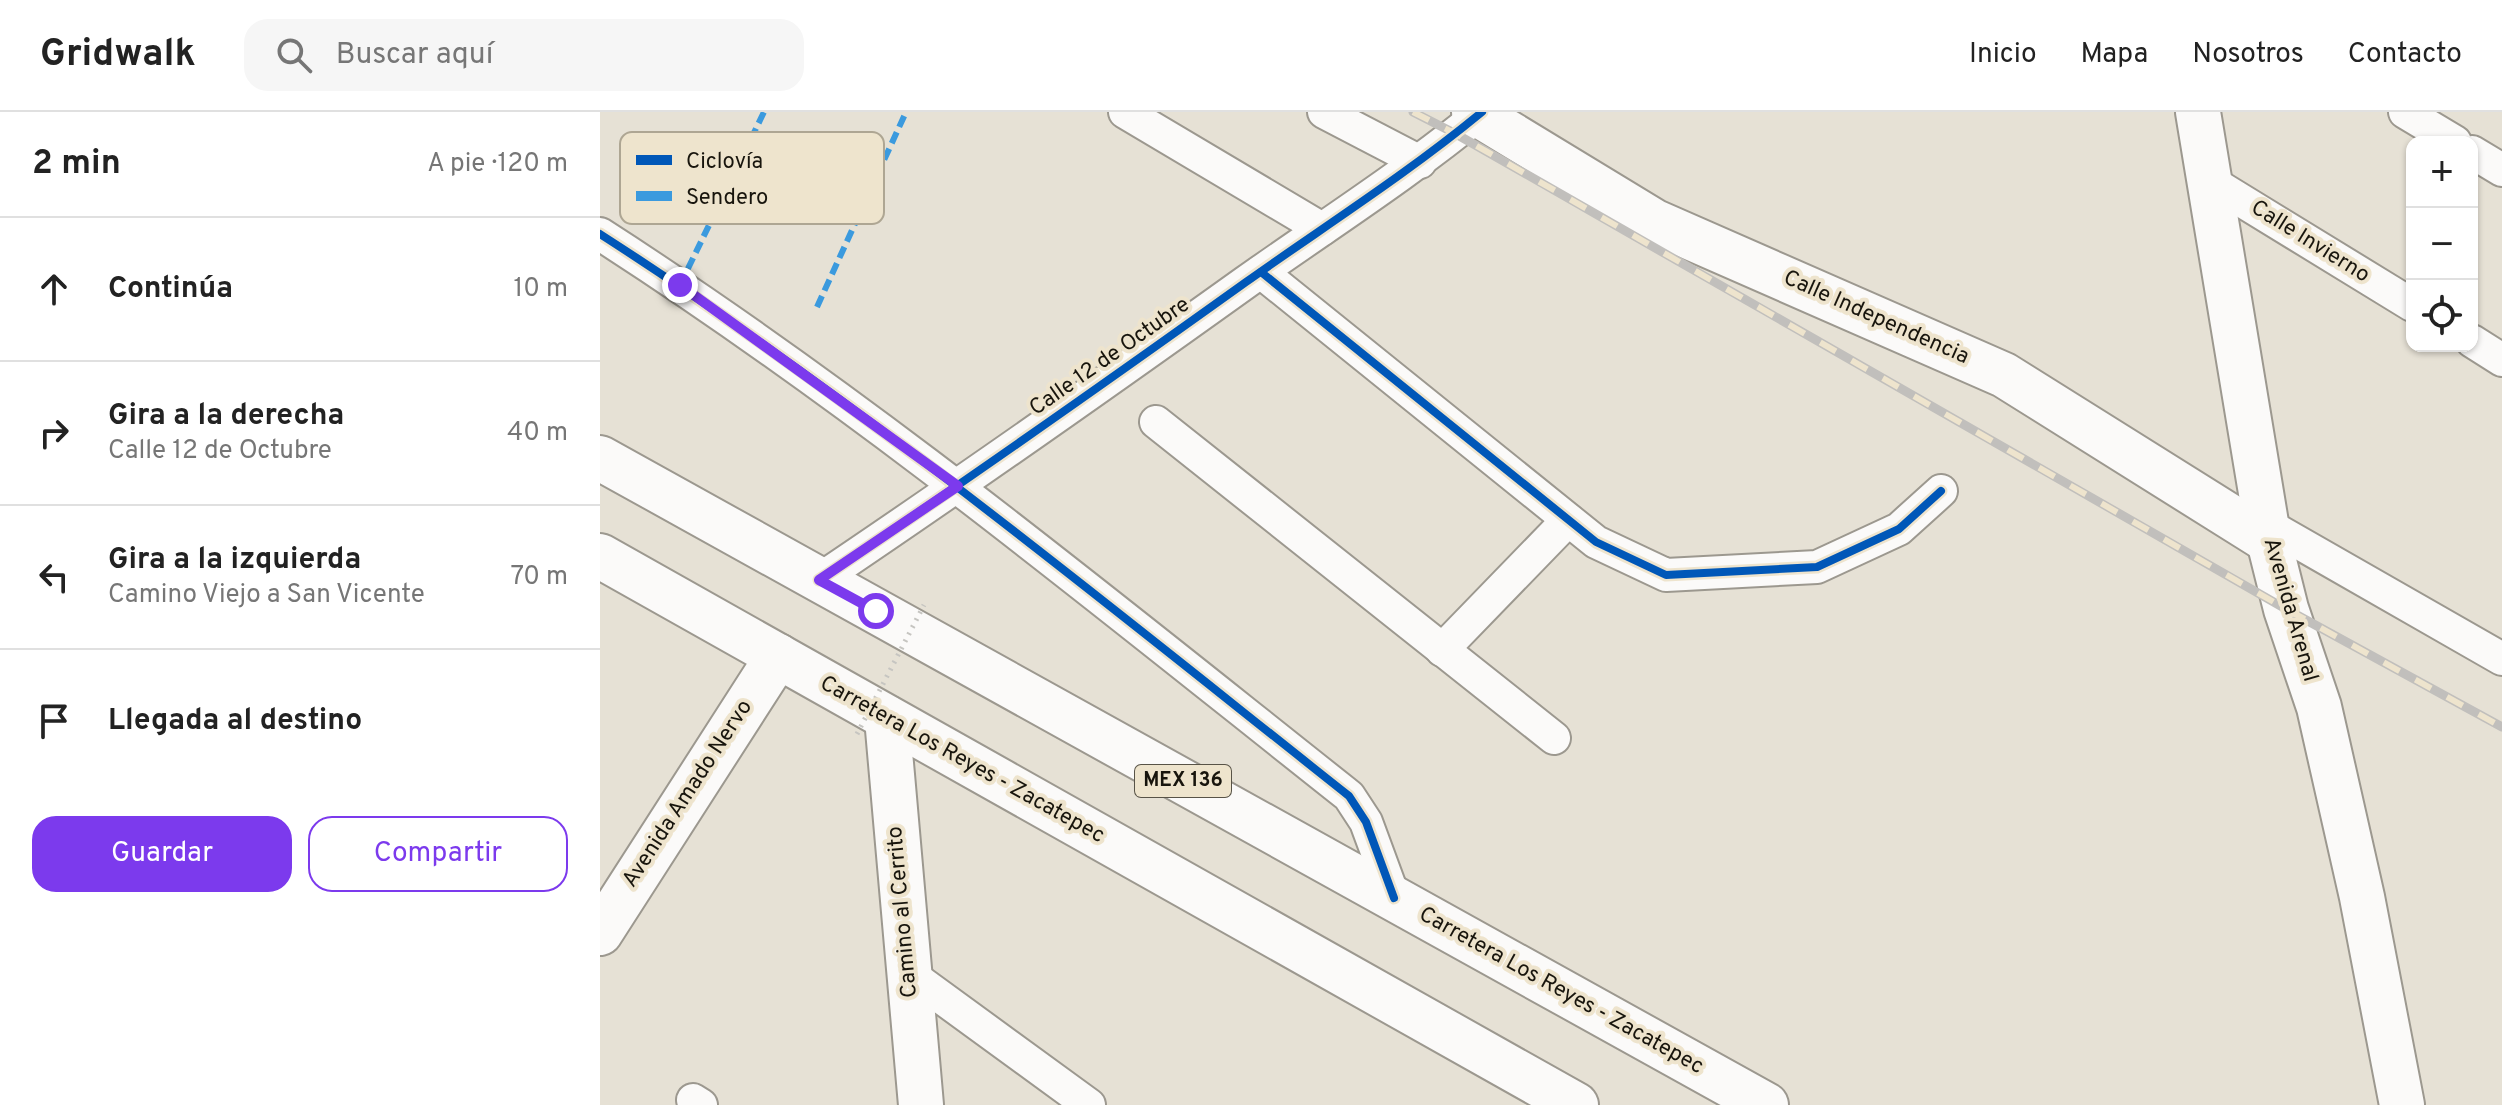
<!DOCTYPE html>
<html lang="es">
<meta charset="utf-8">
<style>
:root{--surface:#fff;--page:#f6f6f6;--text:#222;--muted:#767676;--line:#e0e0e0;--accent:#7c3aed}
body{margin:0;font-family:Overpass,sans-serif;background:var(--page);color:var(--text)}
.controls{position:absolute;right:24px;top:24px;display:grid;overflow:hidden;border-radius:16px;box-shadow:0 2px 6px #0004}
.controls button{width:72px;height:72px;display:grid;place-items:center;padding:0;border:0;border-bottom:2px solid var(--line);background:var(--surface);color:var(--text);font:40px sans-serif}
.stop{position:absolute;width:24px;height:24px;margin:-18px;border:6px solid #7c3aed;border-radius:50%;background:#fff}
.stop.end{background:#7c3aed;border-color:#fff;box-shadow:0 2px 8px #0008}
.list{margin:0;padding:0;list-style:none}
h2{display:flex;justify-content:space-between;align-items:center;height:104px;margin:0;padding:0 32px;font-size:34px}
h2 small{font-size:26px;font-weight:400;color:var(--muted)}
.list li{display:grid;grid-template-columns:52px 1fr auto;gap:24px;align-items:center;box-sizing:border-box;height:144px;padding:0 32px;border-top:2px solid var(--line)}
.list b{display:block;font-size:30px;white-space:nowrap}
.list p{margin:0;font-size:26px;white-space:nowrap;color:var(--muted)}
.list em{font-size:26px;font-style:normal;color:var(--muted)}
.actions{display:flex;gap:16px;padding:24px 32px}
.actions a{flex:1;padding:18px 0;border:2px solid var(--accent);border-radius:24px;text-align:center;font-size:28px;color:var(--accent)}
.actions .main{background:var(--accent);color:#fff}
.icon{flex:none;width:44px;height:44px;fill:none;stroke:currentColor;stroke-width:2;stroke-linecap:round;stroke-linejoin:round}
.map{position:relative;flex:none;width:1902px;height:993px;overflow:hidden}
header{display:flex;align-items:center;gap:48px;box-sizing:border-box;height:112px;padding:0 40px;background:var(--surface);border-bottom:2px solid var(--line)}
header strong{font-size:38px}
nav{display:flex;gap:44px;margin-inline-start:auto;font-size:28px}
.search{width:560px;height:72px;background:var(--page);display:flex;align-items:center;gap:20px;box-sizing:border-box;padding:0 28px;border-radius:24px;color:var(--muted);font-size:30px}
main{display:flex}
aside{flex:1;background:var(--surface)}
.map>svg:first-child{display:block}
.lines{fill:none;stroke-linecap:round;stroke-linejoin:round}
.street-casing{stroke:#9c988f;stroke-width:36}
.secondary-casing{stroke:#9c988f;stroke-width:48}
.primary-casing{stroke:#9c988f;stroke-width:48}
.street{stroke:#fbfaf9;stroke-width:32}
.secondary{stroke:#fbfaf9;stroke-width:44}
.primary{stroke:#fbfaf9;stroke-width:44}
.rail-casing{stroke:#c1bfbc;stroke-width:9}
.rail{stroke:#eee4cd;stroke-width:6;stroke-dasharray:18;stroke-linecap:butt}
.path-bridge{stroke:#c6c5c1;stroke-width:5;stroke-dasharray:2 6;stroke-linecap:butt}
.quiet{stroke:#3b9ade;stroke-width:6;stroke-dasharray:12 6;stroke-linecap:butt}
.cycleway-casing{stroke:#eee4cd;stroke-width:13}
.cycleway{stroke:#0057b8;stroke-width:8}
.route{stroke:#7c3aed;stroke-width:10}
.labels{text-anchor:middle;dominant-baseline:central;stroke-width:8;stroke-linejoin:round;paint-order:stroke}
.shield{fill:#eee4cd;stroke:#585347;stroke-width:2}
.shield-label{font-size:20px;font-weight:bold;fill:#18150d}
.street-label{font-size:22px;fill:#18150d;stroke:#eee4cd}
.key{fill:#eee4cd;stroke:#aea693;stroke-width:2}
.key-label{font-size:22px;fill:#18150d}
</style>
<header>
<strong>Gridwalk</strong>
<div class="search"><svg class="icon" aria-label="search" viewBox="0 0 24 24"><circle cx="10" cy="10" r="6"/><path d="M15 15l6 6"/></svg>Buscar aquí</div>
<nav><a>Inicio</a><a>Mapa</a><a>Nosotros</a><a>Contacto</a></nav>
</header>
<main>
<aside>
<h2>2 min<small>A pie · 120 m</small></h2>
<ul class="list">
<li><svg class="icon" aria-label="ahead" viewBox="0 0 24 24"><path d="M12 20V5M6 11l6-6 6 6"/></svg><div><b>Continúa</b></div><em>10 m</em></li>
<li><svg class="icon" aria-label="right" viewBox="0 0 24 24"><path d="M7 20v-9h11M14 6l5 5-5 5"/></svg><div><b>Gira a la derecha</b><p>Calle 12 de Octubre</p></div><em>40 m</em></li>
<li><svg class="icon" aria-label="left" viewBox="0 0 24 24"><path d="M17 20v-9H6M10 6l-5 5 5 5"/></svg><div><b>Gira a la izquierda</b><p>Camino Viejo a San Vicente</p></div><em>70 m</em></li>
<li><svg class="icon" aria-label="arrive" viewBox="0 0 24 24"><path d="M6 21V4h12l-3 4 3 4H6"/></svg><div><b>Llegada al destino</b></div></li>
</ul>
<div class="actions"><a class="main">Guardar</a><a>Compartir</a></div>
</aside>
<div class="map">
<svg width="1902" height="993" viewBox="0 0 1902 993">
<rect width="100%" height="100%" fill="#e6e1d5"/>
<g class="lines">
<defs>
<g id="street">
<polyline points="525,0 722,117"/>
<polyline points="724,0 820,50"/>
<polyline points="1805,0 1855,30"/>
<polyline points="1872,40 1902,58"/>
<polyline points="1608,68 1812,193"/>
<path d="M0 122C263 291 504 490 749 684L766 710 794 786"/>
<polyline points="661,160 996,430 1066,463 1217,455 1299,417 1341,379"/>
<polyline points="1872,229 1902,248"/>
<polyline points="556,310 954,626"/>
<polyline points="1666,412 1902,547"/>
<path d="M219 468C363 371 505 271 646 170 725 114 807 62 882 0"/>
<polyline points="842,538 968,408"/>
<polyline points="308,861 489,993"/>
<polyline points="93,988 101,993"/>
</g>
<g id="secondary">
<polyline points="874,0 1055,110 1404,263 1669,429"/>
<polyline points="1598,0 1669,429 1686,497 1719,595 1762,785 1802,993"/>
<polyline points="287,606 321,993"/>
<polyline points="0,821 178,544"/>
</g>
<g id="primary">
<polyline points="0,346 1166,993"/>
<polyline points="0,444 976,993"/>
</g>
</defs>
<use href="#street" class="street-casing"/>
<use href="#secondary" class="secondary-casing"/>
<use href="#primary" class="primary-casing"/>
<use href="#street" class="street"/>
<use href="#secondary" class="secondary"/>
<use href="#primary" class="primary"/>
<defs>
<polyline id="rail" points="813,0 856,22 1686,497 1902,615"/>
</defs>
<use href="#rail" class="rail-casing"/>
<use href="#rail" class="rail"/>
<polyline class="path-bridge" points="257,622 324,493"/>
<g class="quiet">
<polyline points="80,173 164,0"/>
<polyline points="217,195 306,0"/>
</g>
<defs>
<g id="cycleway">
<path d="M0 122C263 291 504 490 749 684L766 710 794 786"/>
<polyline points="661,160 996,430 1066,463 1217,455 1299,417 1341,379"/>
<path d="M219 468C363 371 505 271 646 170 725 114 807 62 882 0"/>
</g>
</defs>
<use href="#cycleway" class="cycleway-casing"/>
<use href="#cycleway" class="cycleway"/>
</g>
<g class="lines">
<polyline class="route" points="80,173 358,374 219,468 276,499"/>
</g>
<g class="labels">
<rect class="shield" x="535" y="653" width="96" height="32" rx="6"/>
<g class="shield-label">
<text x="583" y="669">MEX 136</text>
</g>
<g class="street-label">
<text transform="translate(1710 130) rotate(32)">Calle Invierno</text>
<text transform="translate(1276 206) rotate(24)">Calle Independencia</text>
<text transform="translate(510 245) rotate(-35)">Calle 12 de Octubre</text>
<text transform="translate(1690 498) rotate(74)">Avenida Arenal</text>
<text transform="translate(362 648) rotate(29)">Carretera Los Reyes - Zacatepec</text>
<text transform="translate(88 682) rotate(-57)">Avenida Amado Nervo</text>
<text transform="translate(303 800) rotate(-95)">Camino al Cerrito</text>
<text transform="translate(961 879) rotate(29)">Carretera Los Reyes - Zacatepec</text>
</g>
</g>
<rect x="20" y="20" width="264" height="92" rx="12" class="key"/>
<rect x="36" y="43" width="36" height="10" fill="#0057b8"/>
<rect x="36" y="79" width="36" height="10" fill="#3b9ade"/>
<g class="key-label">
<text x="86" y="56">Ciclovía</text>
<text x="86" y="92">Sendero</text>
</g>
</svg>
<div class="controls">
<button>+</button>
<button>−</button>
<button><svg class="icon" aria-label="locate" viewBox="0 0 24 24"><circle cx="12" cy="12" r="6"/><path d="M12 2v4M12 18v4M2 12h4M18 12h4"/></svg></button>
</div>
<div class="stop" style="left:276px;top:499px"></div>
<div class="stop end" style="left:80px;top:173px"></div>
</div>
</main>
